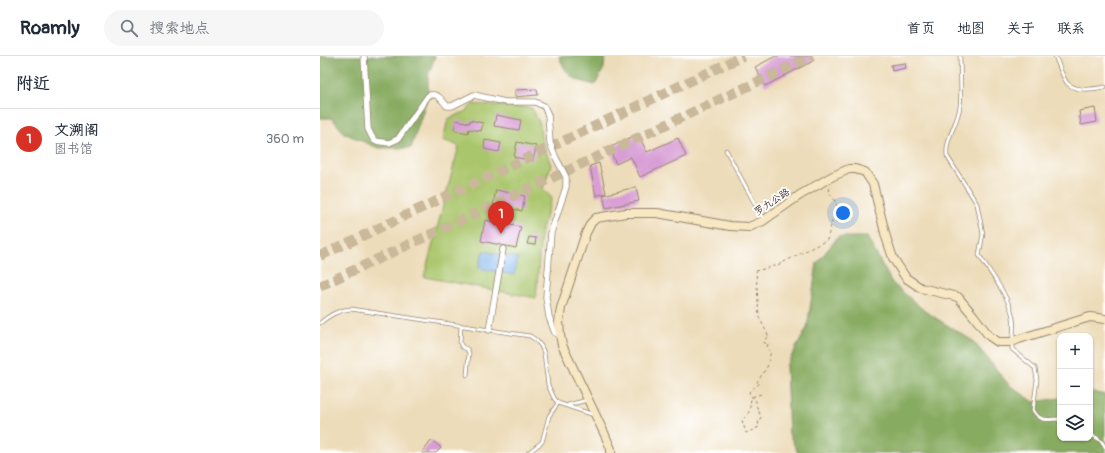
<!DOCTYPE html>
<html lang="zh">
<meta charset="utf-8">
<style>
:root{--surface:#fff;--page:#f6f6f7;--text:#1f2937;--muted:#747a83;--line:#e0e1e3;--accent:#d93025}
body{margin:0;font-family:Pangolin,"LXGW WenKai TC",sans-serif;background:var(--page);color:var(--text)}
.controls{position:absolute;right:12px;bottom:12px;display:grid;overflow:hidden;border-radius:8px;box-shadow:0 1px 3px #0004}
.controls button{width:36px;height:36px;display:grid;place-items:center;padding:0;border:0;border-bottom:1px solid var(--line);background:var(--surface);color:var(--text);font:20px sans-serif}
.you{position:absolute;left:523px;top:157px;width:14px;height:14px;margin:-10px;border:3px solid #fff;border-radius:50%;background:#1a73e8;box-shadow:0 0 0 6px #1a73e833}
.badge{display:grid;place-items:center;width:26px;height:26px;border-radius:50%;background:var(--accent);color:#fff;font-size:13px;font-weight:700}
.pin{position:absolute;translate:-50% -33px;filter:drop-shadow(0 1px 2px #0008)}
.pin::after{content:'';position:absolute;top:21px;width:14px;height:12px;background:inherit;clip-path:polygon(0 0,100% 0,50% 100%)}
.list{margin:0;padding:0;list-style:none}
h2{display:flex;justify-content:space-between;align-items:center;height:52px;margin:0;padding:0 16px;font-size:17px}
h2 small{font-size:13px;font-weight:400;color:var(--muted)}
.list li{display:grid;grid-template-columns:26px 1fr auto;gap:12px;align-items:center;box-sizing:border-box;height:60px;padding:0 16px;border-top:1px solid var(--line)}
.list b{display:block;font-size:15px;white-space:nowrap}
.list p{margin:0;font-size:13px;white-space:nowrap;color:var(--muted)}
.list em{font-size:13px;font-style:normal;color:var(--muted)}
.icon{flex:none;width:22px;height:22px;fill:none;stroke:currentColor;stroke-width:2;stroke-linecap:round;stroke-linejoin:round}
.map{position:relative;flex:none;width:785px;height:397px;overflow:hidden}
header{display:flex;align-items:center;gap:24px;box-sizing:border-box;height:56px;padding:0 20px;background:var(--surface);border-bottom:1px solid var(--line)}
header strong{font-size:19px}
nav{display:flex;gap:22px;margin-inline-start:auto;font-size:14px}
.search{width:280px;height:36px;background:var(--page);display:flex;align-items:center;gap:10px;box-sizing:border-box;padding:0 14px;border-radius:22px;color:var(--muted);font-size:15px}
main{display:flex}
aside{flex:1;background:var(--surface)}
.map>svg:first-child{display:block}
.green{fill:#aac66c;stroke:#727845}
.forest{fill:#87ab60;stroke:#616a3f}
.water{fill:#7fb3ed;stroke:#5d6e86}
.building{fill:#d89ed5}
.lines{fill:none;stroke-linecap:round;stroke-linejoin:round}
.highway-tunnel{stroke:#c9b89a;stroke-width:10;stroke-dasharray:10 5;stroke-linecap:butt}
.lane-casing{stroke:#94836c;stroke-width:4.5}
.street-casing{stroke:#94836c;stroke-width:7}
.secondary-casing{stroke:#94836c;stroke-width:10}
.path{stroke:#94836c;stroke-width:1;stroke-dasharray:3 3;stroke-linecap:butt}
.lane{stroke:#fff;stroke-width:3}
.street{stroke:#fff;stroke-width:5.5}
.secondary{stroke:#f7e8c3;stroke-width:8}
.labels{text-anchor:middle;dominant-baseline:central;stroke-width:3.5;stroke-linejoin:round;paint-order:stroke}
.street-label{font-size:10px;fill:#3b2a1e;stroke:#fff}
</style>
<header>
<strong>Roamly</strong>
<div class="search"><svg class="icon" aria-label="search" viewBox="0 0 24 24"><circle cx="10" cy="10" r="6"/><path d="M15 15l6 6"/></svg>搜索地点</div>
<nav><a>首页</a><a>地图</a><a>关于</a><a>联系</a></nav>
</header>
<main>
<aside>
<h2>附近<small></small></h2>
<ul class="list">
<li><span class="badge">1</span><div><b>文溯阁</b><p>图书馆</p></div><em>360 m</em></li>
</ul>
</aside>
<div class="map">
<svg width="785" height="397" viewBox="0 0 785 397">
<rect width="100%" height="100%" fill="#fff"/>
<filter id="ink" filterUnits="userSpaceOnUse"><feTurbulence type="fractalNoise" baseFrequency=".025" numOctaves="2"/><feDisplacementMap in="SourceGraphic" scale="8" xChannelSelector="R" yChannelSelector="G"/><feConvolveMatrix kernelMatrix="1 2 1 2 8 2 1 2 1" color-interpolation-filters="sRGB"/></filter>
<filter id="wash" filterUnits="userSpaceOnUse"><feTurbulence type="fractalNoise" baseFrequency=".012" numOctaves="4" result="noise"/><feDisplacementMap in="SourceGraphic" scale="16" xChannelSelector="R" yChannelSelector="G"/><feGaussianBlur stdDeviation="0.9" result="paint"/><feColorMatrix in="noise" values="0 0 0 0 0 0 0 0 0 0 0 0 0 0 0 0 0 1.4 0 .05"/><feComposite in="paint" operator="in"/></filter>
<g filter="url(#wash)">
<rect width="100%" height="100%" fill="#eddcb9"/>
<polygon class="green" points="153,48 212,52 220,68 221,81 231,109 223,133 232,142 221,176 216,242 104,221 139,90 123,84 128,63 146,55"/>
<g class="forest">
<polygon points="0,0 115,0 108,20 108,40 91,92 58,92 24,77 12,62 0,62"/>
<path d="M239 0H285L284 12 275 29C253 23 248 23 239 0Z"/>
<polygon points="518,181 547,181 572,227 606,256 653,285 689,329 714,346 740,342 740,382 770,382 770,337 774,336 785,339 785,397 478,397 469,378 466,310 487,272 497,207"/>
</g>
<polygon class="water" points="163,195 198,202 194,219 159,212"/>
<g id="blocks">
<g class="building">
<polygon points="456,0 490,0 493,5 445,30 435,11"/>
<polygon points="585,7 586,12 572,15 571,9"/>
<polygon points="217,33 218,39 195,41 195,34"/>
<polygon points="775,52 777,66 761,69 759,55"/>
<polygon points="176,59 201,64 199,74 174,70"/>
<polygon points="136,64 150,67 150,64 163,67 161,75 149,73 148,77 134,74"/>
<polygon points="318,78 327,96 358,82 366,100 320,121 311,101 296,108 289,92"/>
<polygon points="165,84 181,87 179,96 164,93"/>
<polygon points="197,86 216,90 213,105 194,101"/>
<polygon points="279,107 286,137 276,140 270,110"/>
<polygon points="316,131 319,145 286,152 283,139"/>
<polygon points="176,134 205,140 202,155 173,149"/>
<polygon points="165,164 201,171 196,192 161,185"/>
<polygon points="209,181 216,182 215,189 207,188"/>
<polygon points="112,384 121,392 116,397 102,397"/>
</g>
</g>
</g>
<g filter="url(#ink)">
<use href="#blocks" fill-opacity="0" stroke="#94836c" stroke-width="1"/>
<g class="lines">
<g class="highway-tunnel">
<polyline points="0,200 423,0"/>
<polyline points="0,230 493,0"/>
</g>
<defs>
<g id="lane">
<path d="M640 0C640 16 642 34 640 50 638 68 625 82 627 100L657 148 663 178 659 199C670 216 690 242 693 262 695 272 692 282 692 293L715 312 717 324 713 354C721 367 727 363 740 363"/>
<path d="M735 0C738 6 743 24 748 28 758 36 774 33 785 31"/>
<polyline points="406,94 443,163"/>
<path d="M0 267C10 259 18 254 31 253L210 280 216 284 221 290 224 297 228 329 234 342 238 347 274 359"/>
<polyline points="141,270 140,287 142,291 147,293 149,297 147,319"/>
<polyline points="248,349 267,344"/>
<path d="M770 379C777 381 782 384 785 391"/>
<polyline points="208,397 222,386 229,360 238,347"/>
</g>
<g id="street">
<path d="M44 0 48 73 52 81 55 85 69 87 78 83 108 40C117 36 121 43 127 50H132L154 39 185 46H215L224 50 228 59 230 87 236 102 246 121V131L231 177 226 241 229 261 235 277 240 279"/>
<polyline points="169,274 183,193"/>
</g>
<polyline id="secondary" points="291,397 291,393 285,379 242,289 240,279 239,266 241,252 266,177 271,167 276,162 306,157 337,157 410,170 429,171 443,165 480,139 511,121 529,113 535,113 545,116 553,128 566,181 573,202 586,222 601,232 638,241 653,259 669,280 678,286 692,286 699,283 770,261 785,263"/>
</defs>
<use href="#lane" class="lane-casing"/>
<use href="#street" class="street-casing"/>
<use href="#secondary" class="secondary-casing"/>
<path class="path" d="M441 338 432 341C427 352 435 352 422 364L426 377 439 371 438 364 441 362C440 357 435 349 436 345 433 342 430 340 429 336L440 327 437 326 447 311 451 295 447 293 448 287H444L446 282 449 281 439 261 436 215 458 209 507 184 512 165H524L514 143 509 136 510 130"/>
<use href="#lane" class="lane"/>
<use href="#street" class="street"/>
<use href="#secondary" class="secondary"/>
</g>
</g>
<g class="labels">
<g class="street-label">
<text transform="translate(452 146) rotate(-34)">罗九公路</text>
</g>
</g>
</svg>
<div class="controls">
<button>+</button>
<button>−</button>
<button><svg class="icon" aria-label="layers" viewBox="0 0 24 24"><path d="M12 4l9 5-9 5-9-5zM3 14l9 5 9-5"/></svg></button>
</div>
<div class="you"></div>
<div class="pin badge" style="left:181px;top:178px">1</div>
</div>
</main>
